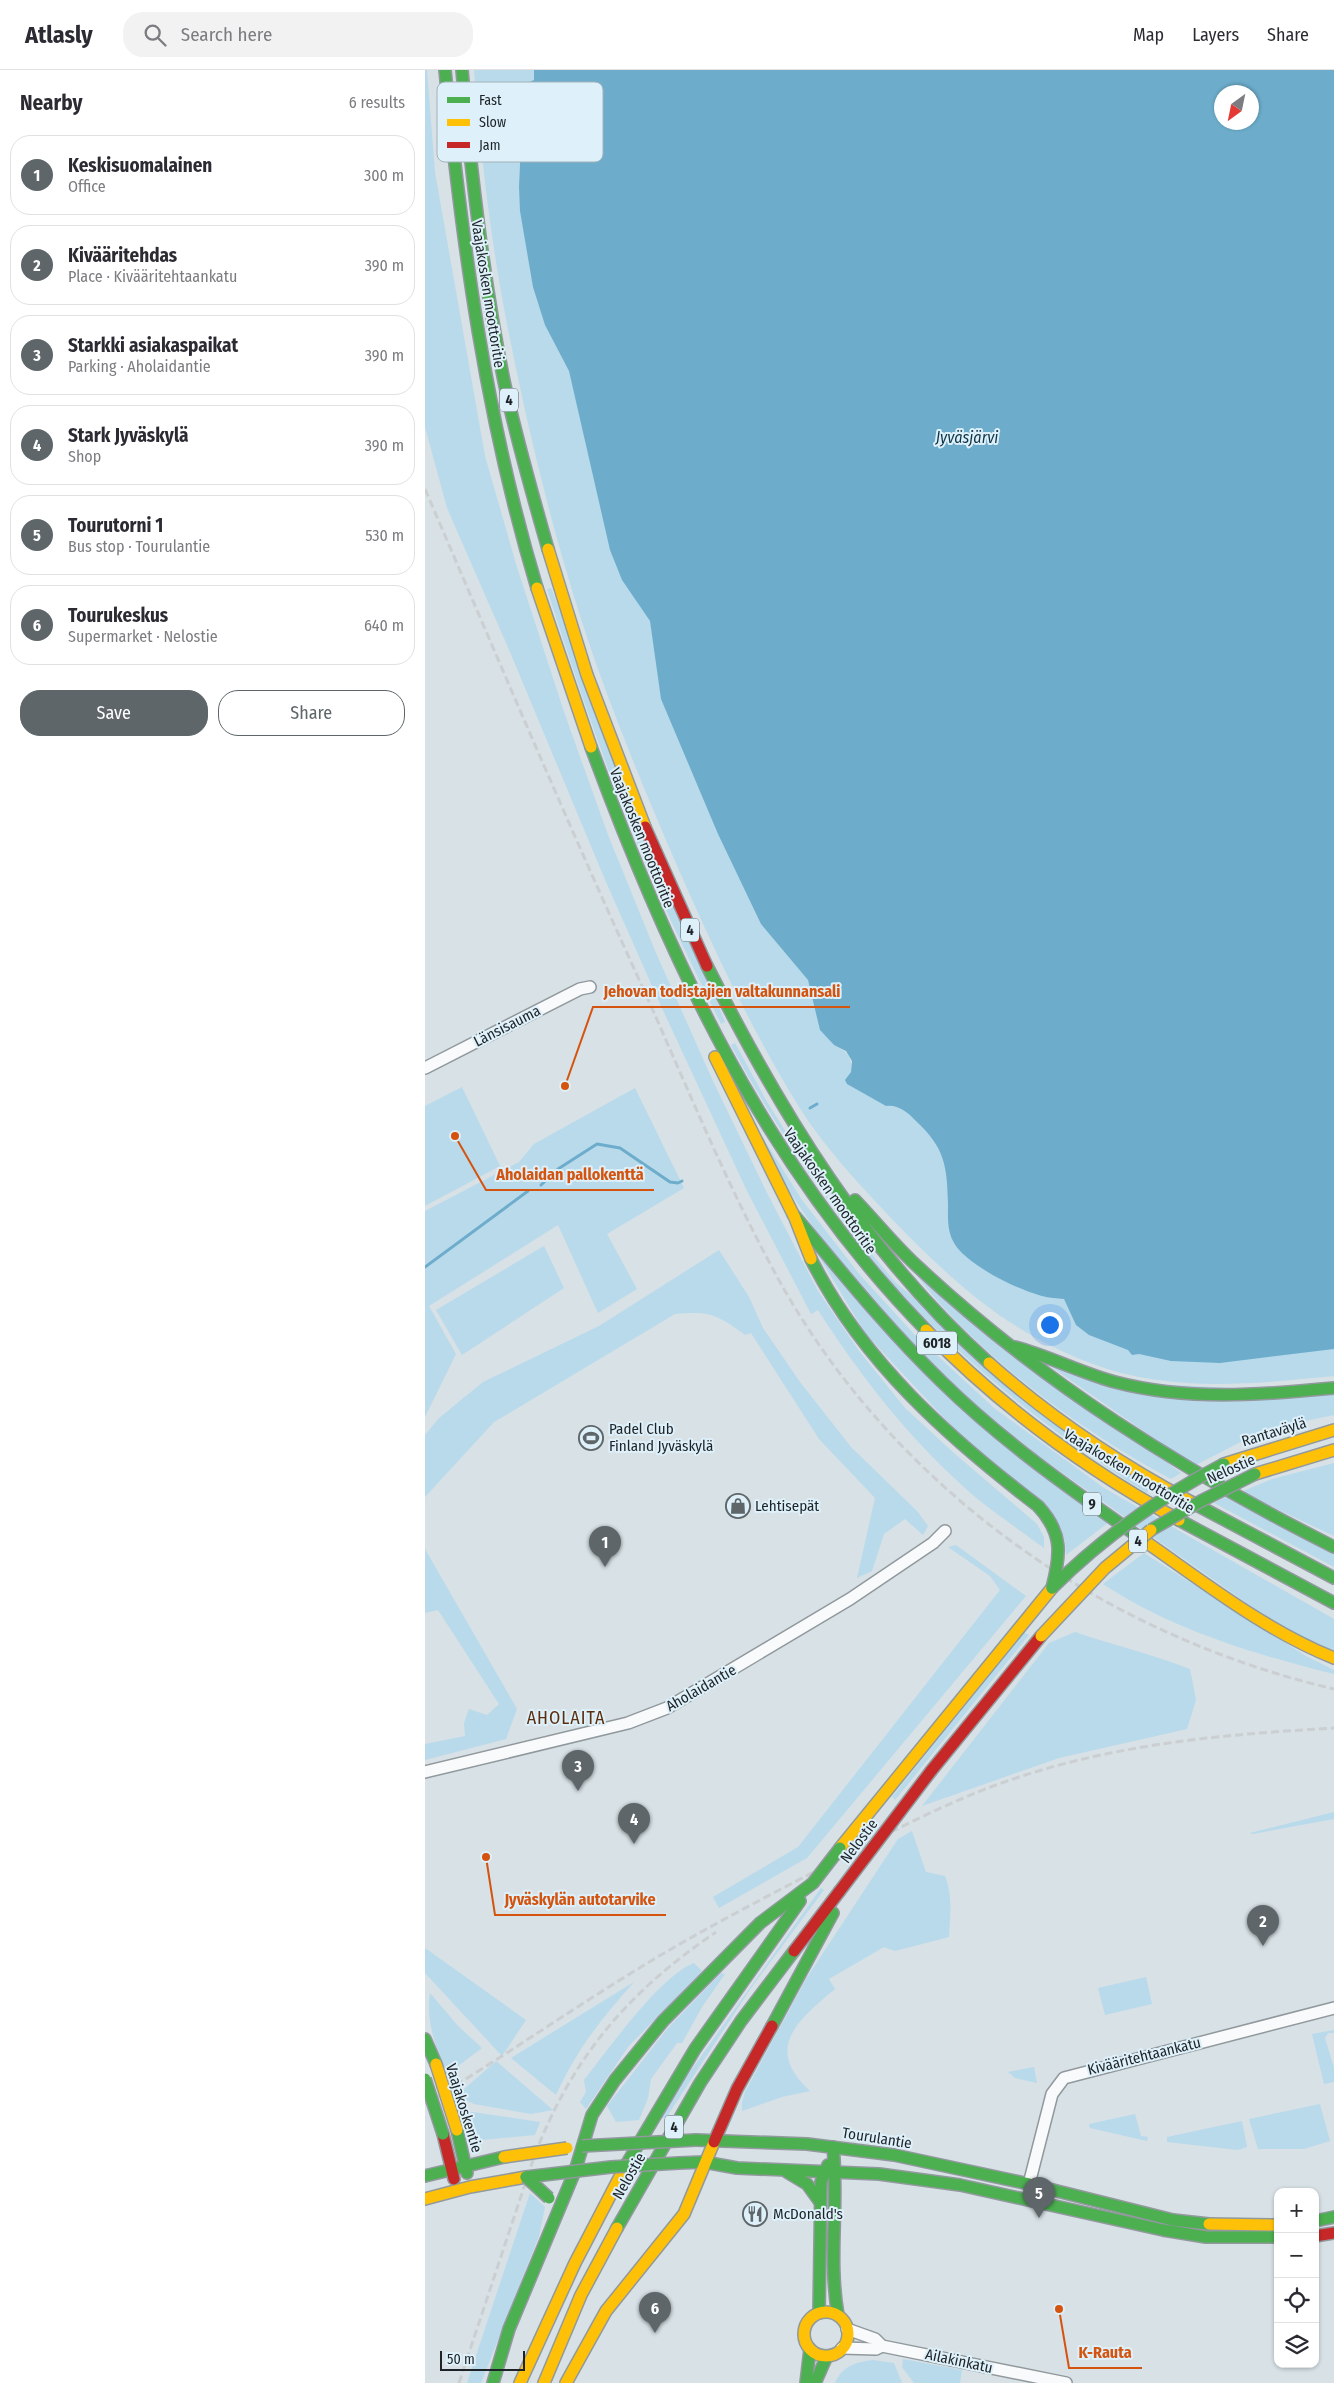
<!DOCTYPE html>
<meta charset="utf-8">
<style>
:root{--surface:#fff;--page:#f2f2f3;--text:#2b2b33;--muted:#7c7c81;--line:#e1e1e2;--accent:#5e666a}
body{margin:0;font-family:"Fira Sans Condensed",sans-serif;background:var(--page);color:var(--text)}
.controls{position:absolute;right:15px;bottom:15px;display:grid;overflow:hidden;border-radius:10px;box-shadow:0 1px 4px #0004}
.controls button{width:45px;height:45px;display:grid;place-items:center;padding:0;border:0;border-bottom:1px solid var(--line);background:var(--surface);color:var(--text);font:25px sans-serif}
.compass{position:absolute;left:789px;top:15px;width:45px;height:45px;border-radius:50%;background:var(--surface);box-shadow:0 1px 4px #0004;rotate:213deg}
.scale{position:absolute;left:15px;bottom:12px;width:85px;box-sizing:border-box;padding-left:5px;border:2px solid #1d2327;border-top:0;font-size:14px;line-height:18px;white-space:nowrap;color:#1d2327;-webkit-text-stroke:4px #def0f9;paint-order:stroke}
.you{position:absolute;left:624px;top:1254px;width:18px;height:18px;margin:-12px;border:4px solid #fff;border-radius:50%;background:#1a73e8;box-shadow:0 0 0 8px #1a73e833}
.badge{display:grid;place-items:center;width:32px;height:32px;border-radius:50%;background:var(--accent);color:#fff;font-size:16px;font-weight:700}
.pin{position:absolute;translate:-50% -41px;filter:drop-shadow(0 1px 2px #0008)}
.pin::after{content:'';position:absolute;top:26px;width:18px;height:15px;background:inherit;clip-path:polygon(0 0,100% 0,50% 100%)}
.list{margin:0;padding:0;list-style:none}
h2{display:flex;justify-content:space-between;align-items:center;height:65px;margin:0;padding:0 20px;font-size:21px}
h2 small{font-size:16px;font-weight:400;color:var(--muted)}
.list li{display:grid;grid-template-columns:32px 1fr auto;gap:15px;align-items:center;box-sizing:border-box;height:80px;margin:0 10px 10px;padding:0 10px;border:1px solid var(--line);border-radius:20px}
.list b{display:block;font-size:19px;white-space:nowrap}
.list p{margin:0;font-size:16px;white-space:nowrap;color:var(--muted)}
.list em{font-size:16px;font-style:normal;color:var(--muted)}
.actions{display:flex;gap:10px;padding:15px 20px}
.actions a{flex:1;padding:11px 0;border:1px solid var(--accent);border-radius:20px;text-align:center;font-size:18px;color:var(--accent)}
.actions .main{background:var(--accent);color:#fff}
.icon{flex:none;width:28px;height:28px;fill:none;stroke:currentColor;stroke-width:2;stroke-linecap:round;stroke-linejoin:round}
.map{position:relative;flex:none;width:909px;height:2313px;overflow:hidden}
header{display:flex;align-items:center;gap:30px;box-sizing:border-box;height:70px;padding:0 25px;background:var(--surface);border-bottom:1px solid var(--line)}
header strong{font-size:24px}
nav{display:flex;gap:28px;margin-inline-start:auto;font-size:18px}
.search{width:350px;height:45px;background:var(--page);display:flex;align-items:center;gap:12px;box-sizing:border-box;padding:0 18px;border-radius:20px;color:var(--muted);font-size:19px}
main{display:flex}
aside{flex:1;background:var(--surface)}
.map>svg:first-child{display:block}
.green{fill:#b9daeb}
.water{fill:#6dadcb;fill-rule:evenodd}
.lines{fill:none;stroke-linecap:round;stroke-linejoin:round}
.stream{stroke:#6dadcb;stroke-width:3}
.street-casing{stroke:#91999d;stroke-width:14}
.fast-casing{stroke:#91999d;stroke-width:14}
.slow-casing{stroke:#91999d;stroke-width:14}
.jam-casing{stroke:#91999d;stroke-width:14}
.street{stroke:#f9fafb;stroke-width:11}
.fast{stroke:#4caf50;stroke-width:11}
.slow{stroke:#ffc107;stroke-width:11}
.jam{stroke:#c62828;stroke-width:11}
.rail{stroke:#cccfd1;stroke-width:3;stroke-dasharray:8 4;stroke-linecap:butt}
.fast-bridge-casing{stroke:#91999d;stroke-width:14;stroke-linecap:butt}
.slow-bridge-casing{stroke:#91999d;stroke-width:14;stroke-linecap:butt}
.jam-bridge-casing{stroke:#91999d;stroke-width:14;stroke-linecap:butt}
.fast-bridge{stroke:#4caf50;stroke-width:11}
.slow-bridge{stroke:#ffc107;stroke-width:11}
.jam-bridge{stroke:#c62828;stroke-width:11}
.labels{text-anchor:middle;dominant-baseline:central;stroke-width:4;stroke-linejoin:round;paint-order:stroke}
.shield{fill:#def0f9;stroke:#576066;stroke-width:1}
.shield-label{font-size:14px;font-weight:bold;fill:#1d2327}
.street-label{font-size:15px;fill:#1d2327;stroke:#def0f9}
.poi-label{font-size:15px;fill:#1d2327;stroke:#def0f9;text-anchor:start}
.water-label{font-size:16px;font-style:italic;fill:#0f3648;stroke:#def0f9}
.quarter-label{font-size:18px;letter-spacing:1px;fill:#5c2e0d;stroke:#def0f9}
.key{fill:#def0f9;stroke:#a4b2ba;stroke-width:1}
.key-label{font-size:14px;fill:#1d2327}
.leader{fill:none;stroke:#d4540f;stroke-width:2}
.callout-dot{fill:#d4540f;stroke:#def0f9;stroke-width:2}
.callout-label{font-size:16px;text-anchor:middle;font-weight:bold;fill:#d4540f;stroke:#def0f9;stroke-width:4;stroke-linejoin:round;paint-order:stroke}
</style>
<header>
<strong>Atlasly</strong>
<div class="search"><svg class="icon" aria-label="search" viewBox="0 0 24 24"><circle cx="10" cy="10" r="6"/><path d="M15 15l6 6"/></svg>Search here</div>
<nav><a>Map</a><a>Layers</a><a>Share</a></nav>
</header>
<main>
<aside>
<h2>Nearby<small>6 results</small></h2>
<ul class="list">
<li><span class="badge">1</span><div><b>Keskisuomalainen</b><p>Office</p></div><em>300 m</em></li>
<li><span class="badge">2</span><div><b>Kivääritehdas</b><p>Place · Kivääritehtaankatu</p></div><em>390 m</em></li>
<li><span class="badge">3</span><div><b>Starkki asiakaspaikat</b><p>Parking · Aholaidantie</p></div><em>390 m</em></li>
<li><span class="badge">4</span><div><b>Stark Jyväskylä</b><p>Shop</p></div><em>390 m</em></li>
<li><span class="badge">5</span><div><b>Tourutorni 1</b><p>Bus stop · Tourulantie</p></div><em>530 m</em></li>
<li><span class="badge">6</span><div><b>Tourukeskus</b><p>Supermarket · Nelostie</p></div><em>640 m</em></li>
</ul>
<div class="actions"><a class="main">Save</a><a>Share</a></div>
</aside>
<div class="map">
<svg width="909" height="2313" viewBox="0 0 909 2313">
<rect width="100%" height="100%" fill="#d7e1e6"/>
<g class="green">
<path d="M0 0H2L10 102 60 386 91 494 139 642 183 765 231 883 287 1009 342 1123 393 1221 434 1281 480 1338 530 1384 612 1454 619 1467V1478C596 1461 571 1444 549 1426 486 1371 438 1310 393 1240L386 1244 322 1121 236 936 181 812 85 582 22 438 0 357Z"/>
<path d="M49 0H246L409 974C422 982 428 987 426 1002L909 1239V1306C828 1314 746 1323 668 1294 583 1263 527 1211 465 1147 434 1114 401 1079 376 1040 327 961 287 876 250 791 226 735 202 678 181 621 138 505 107 381 83 259 66 174 56 86 49 0Z"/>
<path d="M126 518 300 952 296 954C263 887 230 820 203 751 173 675 147 597 122 519Z"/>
<path d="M310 973 341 1030 393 1114 430 1164 471 1213 724 1419 722 1423C620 1360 530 1285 451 1196 436 1179 424 1159 411 1141 372 1088 337 1033 306 975Z"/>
<polygon points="37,1017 75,1096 0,1136 0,1036"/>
<polygon points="210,1018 259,1118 182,1164 212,1219 173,1243 133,1155 4,1236 31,1284 0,1347 0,1141 94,1092 109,1074"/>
<polygon points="336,1065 377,1130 435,1205 489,1264 569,1338 679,1418 909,1549 909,1581 857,1558 612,1385 498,1286 393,1164 361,1116"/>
<polygon points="119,1176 139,1218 37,1285 11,1240"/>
<path d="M294 1180 324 1227 338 1258 375 1312 426 1377 493 1442 503 1456 498 1465 480 1449 459 1464 447 1501 432 1508 450 1428 394 1369 326 1263 320 1265C292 1244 284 1241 250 1244L69 1352 0 1427V1365L14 1348 58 1312 174 1256Z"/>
<polygon points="392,1183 402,1194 684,1452 641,1485 640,1471 546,1377 440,1263"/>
<path d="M487 1199 756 1403 746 1409C656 1361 547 1282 487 1199Z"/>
<polygon points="615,1289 668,1311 909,1323 909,1345 841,1359 769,1396"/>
<polygon points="909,1393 909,1466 816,1422 847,1409"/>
<polygon points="800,1427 909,1481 909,1497 789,1433"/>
<polygon points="531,1475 601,1526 382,1788 294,1838 288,1827 373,1777 575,1520 565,1506 523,1477"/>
<polygon points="0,1479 92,1639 81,1669 0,1690 0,1674 40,1666 39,1653 44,1639 62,1645 74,1634 13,1540 0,1543"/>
<path d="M719 1483 881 1586 909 1600V1604C829 1584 748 1560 678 1514Z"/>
<polygon points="599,1562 604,1565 470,1730 467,1727"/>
<path d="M650 1562C688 1575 727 1584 765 1599L771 1630 762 1659 634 1688 497 1736 624 1573Z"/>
<polygon points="909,1742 909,1749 828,1764 825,1763"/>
<path d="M487 1761 501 1802 520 1806C528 1826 525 1846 524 1867L470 1881 459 1877 404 1909 410 1919C373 1950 338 1978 385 2021L357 2027 317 2041V2032L320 2022 381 1909 473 1769Z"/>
<polygon points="396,1818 399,1820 326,1918 241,2048 236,2048 262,2006"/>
<polygon points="0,1878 101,1950 77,1986 0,1903"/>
<path d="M269 1893 277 1901 203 1977 161 2039 155 2032 161 2022 159 2010C182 1981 236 1905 269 1893Z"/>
<polygon points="296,1903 300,1904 277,1937 257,1973 252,1973 226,2009 223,2028 214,2050 191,2052 182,2036 243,1958"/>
<polygon points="721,1907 727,1934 680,1945 673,1918"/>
<path d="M209 1912C176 1949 152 1979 131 2025L86 1988Z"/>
<path d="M5 1923 33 1956 57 1978 21 2005C12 1980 0 1949 5 1923Z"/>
<polygon points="909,1960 909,1963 903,1963 900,1968 909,1998 909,2012 899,2014 887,1964"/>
<polygon points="71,1991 128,2040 106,2044 49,2034 41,2030 37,2021"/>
<polygon points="609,1997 612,2013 590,2008 583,2002"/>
<polygon points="895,2034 905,2071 879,2079 833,2079 824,2049"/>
<polygon points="47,2042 115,2052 110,2065 57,2070 41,2064 35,2045"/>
<polygon points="710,2044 716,2066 723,2067 722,2071 665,2058 664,2054"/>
<polygon points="817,2051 822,2077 813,2080 742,2072 742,2067"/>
<polygon points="105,2123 120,2137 114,2166 56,2313 42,2313"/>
<polygon points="478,2289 537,2300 535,2313 489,2313 477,2297"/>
<path d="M448 2290 469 2293 477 2313H410C417 2296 431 2292 448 2290Z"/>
</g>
<path class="water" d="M109 0H909V1279L795 1293 746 1291 714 1284 707 1285 703 1280 664 1265 651 1255 639 1229C632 1228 624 1228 617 1226 593 1220 539 1194 528 1171 522 1159 523 1148 523 1134 522 1095 520 1078 490 1050 483 1042 472 1034 461 1036L422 1014 420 1010 426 1002 427 991 421 981 409 975 395 960 383 910 336 854 293 764 236 629 225 551 197 510 185 480 144 301 120 255 108 217 95 141 94 117 96 73 87 40 88 19 109 10ZM796 22H826V52H796Z"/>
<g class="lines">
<g class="stream">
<polyline points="385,1038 392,1034"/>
<polyline points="116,1115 133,1099 172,1074 195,1078 245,1112 253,1113 257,1111"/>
<polyline points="0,1197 103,1121"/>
</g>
<defs>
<g id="street">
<polyline points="0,998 155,919 165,917"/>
<polyline points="0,1702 203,1653 242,1638 425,1529 508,1473 520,1461"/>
<polyline points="604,2114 627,2024 639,2008 909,1938"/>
<polyline points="422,2259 450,2269 457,2276 641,2313"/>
<polyline points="417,2278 451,2279 457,2276"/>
</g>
<g id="fast">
<path d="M20 0C37 175 61 349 112 518"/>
<path d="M37 0C46 104 58 208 79 311 91 368 107 423 123 479"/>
<path d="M166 677C244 889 341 1097 501 1260"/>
<path d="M282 896C356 1043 440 1182 564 1293"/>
<path d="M430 1130C451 1152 470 1176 492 1196 616 1312 758 1401 909 1477"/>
<path d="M368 1144C416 1201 463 1260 517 1312 576 1370 644 1418 711 1465"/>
<path d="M386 1189C437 1291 524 1368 613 1436"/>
<path d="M590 1277C624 1286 656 1303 690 1312 762 1331 836 1325 909 1318"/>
<polyline points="766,1432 909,1508"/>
<polyline points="754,1450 909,1533"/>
<polyline points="347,1956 408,1843"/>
<polyline points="0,1969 11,1994"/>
<polyline points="32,2060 42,2103"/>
<polyline points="271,2070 382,2074 469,2085 604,2114 748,2150 784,2154"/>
<path d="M408 2077C414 2133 403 2189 413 2245"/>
<polyline points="254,2093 279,2092 312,2098 454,2104 535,2115 738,2160 781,2167 853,2167"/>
<polyline points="201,2095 270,1979 375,1831"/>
<polyline points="362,2102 382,2114 395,2132"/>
<polyline points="0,2106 79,2087"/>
<polyline points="890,2151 909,2147"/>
<polyline points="192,2158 275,2013 316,1951 369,1881"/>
<polyline points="394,2243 396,2112 403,2095"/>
<polyline points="68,2313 84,2259 150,2101 167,2045 190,2010 238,1951 335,1853 388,1813"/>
<polyline points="381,2313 385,2279"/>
<polyline points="390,2313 402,2286"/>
</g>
<g id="slow">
<polyline points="123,479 162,605 220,757"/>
<polyline points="112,518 166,677"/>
<polyline points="290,987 370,1148 386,1189"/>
<path d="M501 1260C576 1337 659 1398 754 1450"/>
<path d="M564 1293C626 1348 693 1393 766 1432"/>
<polyline points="799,1394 909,1360"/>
<polyline points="830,1404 909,1380"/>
<path d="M711 1465C775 1509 837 1559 909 1588"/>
<polyline points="415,1778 627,1518"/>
<polyline points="0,2129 45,2117 101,2107"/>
<polyline points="784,2154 853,2155"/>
<circle cx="401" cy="2264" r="22"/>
<polyline points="95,2313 150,2193 201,2095"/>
<polyline points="119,2313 156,2225 192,2158"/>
<polyline points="141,2313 181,2241 259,2144 289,2072"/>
</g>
<g id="jam">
<polyline points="220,757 282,896"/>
<polyline points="506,1701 616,1566"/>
<polyline points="369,1881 414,1822"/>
<polyline points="18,2064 29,2109"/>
<polyline points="289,2072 312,2019 347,1956"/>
<polyline points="890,2166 909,2163"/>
</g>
</defs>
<use href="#street" class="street-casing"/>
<use href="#fast" class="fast-casing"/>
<use href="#slow" class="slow-casing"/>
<use href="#jam" class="jam-casing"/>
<use href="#street" class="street"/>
<use href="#fast" class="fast"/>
<use href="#slow" class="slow"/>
<use href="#jam" class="jam"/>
<g class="rail">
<path d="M0 419C73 589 145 759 222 927 266 1026 307 1127 360 1221 478 1425 682 1566 909 1619"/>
<path d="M0 2034C69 1993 135 1947 203 1905 270 1863 341 1827 410 1791 471 1759 532 1727 597 1706 699 1673 804 1664 909 1658"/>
<path d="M34 2313 109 2087C147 1987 203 1922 291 1862"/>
</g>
<defs>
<g id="fast-bridge">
<path d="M613 1436C638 1463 636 1484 627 1518"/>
<polyline points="726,1460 776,1431 830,1404"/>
<path d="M627 1518C678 1467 735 1427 799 1394"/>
<polyline points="388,1813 415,1778"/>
<polyline points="0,2009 18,2064"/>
<polyline points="157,2076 271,2070"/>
<polyline points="101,2107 186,2097 254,2093"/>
<polyline points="101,2107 124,2128"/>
</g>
<g id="slow-bridge">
<polyline points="616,1566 680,1498 726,1460"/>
<polyline points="11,1994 32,2060"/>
<polyline points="79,2087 142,2078"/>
</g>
<polyline id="jam-bridge" points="414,1822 506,1701"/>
</defs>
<use href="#fast-bridge" class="fast-bridge-casing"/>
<use href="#slow-bridge" class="slow-bridge-casing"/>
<use href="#jam-bridge" class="jam-bridge-casing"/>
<use href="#fast-bridge" class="fast-bridge"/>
<use href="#slow-bridge" class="slow-bridge"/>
<use href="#jam-bridge" class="jam-bridge"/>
</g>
<defs>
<symbol id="stadium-ring" viewBox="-11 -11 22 22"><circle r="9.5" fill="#def0f9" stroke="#5e666a" stroke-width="1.5"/><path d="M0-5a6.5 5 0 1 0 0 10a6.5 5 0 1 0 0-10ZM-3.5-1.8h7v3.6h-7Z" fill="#5e666a"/></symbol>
<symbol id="shop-ring" viewBox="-11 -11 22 22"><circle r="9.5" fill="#def0f9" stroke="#5e666a" stroke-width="1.5"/><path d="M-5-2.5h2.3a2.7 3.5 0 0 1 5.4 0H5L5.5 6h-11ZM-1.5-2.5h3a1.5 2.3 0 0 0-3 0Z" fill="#5e666a"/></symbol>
<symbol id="restaurant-ring" viewBox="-11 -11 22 22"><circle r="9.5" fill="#def0f9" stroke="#5e666a" stroke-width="1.5"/><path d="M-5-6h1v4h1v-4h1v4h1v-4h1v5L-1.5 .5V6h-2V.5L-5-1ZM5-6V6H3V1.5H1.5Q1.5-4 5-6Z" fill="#5e666a"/></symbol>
</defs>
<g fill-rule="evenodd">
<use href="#stadium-ring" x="152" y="1354" width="28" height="28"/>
<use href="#shop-ring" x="299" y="1422" width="28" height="28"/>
<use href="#restaurant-ring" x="316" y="2130" width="28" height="28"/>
</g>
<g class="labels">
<g class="shield">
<rect x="75" y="318.5" width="18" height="23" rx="4"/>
<rect x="256" y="848.5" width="18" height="23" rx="4"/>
<rect x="492" y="1261.5" width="40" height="23" rx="4"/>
<rect x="658" y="1422.5" width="18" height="23" rx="4"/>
<rect x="704" y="1459.5" width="18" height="23" rx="4"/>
<rect x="240" y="2045.5" width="18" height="23" rx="4"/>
</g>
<g class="shield-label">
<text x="84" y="330">4</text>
<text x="265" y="860">4</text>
<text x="512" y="1273">6018</text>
<text x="667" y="1434">9</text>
<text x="713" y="1471">4</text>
<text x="249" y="2057">4</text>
</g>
<g class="street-label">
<text transform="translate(63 224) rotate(81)">Vaajakosken moottoritie</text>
<text transform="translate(217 768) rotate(68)">Vaajakosken moottoritie</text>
<text transform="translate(82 956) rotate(-27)">Länsisauma</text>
<text transform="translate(405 1121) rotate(55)">Vaajakosken moottoritie</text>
<text transform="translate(849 1362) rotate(-17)">Rantaväylä</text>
<text transform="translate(806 1399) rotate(-24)">Nelostie</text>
<text transform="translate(704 1401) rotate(31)">Vaajakosken moottoritie</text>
<text transform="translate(276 1618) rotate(-30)">Aholaidantie</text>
<text transform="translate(434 1771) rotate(-53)">Nelostie</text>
<text transform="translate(719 1986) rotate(-14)">Kivääritehtaankatu</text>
<text transform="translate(39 2038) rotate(73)">Vaajakoskentie</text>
<text transform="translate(452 2068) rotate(9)">Tourulantie</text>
<text transform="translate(204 2106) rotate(-60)">Nelostie</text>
<text transform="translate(534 2291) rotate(12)">Ailakinkatu</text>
</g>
<g class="poi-label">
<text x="184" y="1359">Padel Club<tspan x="184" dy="17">Finland Jyväskylä</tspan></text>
<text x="330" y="1436">Lehtisepät</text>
<text x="348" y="2144">McDonald's</text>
</g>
<g class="water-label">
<text x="542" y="367">Jyväsjärvi</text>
</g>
<g class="quarter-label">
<text x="141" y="1648">AHOLAITA</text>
</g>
</g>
<rect x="12" y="12" width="166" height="80" rx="8" class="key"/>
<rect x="22" y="27" width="23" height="6" fill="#4caf50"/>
<rect x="22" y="49" width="23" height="7" fill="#ffc107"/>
<rect x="22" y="72" width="23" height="6" fill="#c62828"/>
<g class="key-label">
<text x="54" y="35">Fast</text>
<text x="54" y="57">Slow</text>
<text x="54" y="80">Jam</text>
</g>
<path class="leader" d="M140 1016L168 937H425M30 1066L61 1120H229M61 1787L70 1845H241M634 2239L644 2298H717"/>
<g class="callout-dot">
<circle cx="140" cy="1016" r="5"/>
<circle cx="30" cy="1066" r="5"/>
<circle cx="61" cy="1787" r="5"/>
<circle cx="634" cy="2239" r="5"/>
</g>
<g class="callout-label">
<text x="297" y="927">Jehovan todistajien valtakunnansali</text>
<text x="145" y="1110">Aholaidan pallokenttä</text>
<text x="155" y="1835">Jyväskylän autotarvike</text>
<text x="680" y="2288">K-Rauta</text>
</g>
</svg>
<div class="controls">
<button>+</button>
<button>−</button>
<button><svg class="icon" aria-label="locate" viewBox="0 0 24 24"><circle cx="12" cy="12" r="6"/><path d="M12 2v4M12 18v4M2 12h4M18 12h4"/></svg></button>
<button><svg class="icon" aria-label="layers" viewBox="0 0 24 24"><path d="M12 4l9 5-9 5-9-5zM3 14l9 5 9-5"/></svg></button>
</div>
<svg class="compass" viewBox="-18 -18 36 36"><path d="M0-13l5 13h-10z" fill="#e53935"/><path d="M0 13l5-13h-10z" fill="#7c7c81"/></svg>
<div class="scale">50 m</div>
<div class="you"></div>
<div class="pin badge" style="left:180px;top:1497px">1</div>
<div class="pin badge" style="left:838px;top:1876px">2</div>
<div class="pin badge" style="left:153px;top:1721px">3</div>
<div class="pin badge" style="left:209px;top:1774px">4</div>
<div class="pin badge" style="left:614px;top:2148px">5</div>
<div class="pin badge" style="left:230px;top:2263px">6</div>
</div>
</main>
